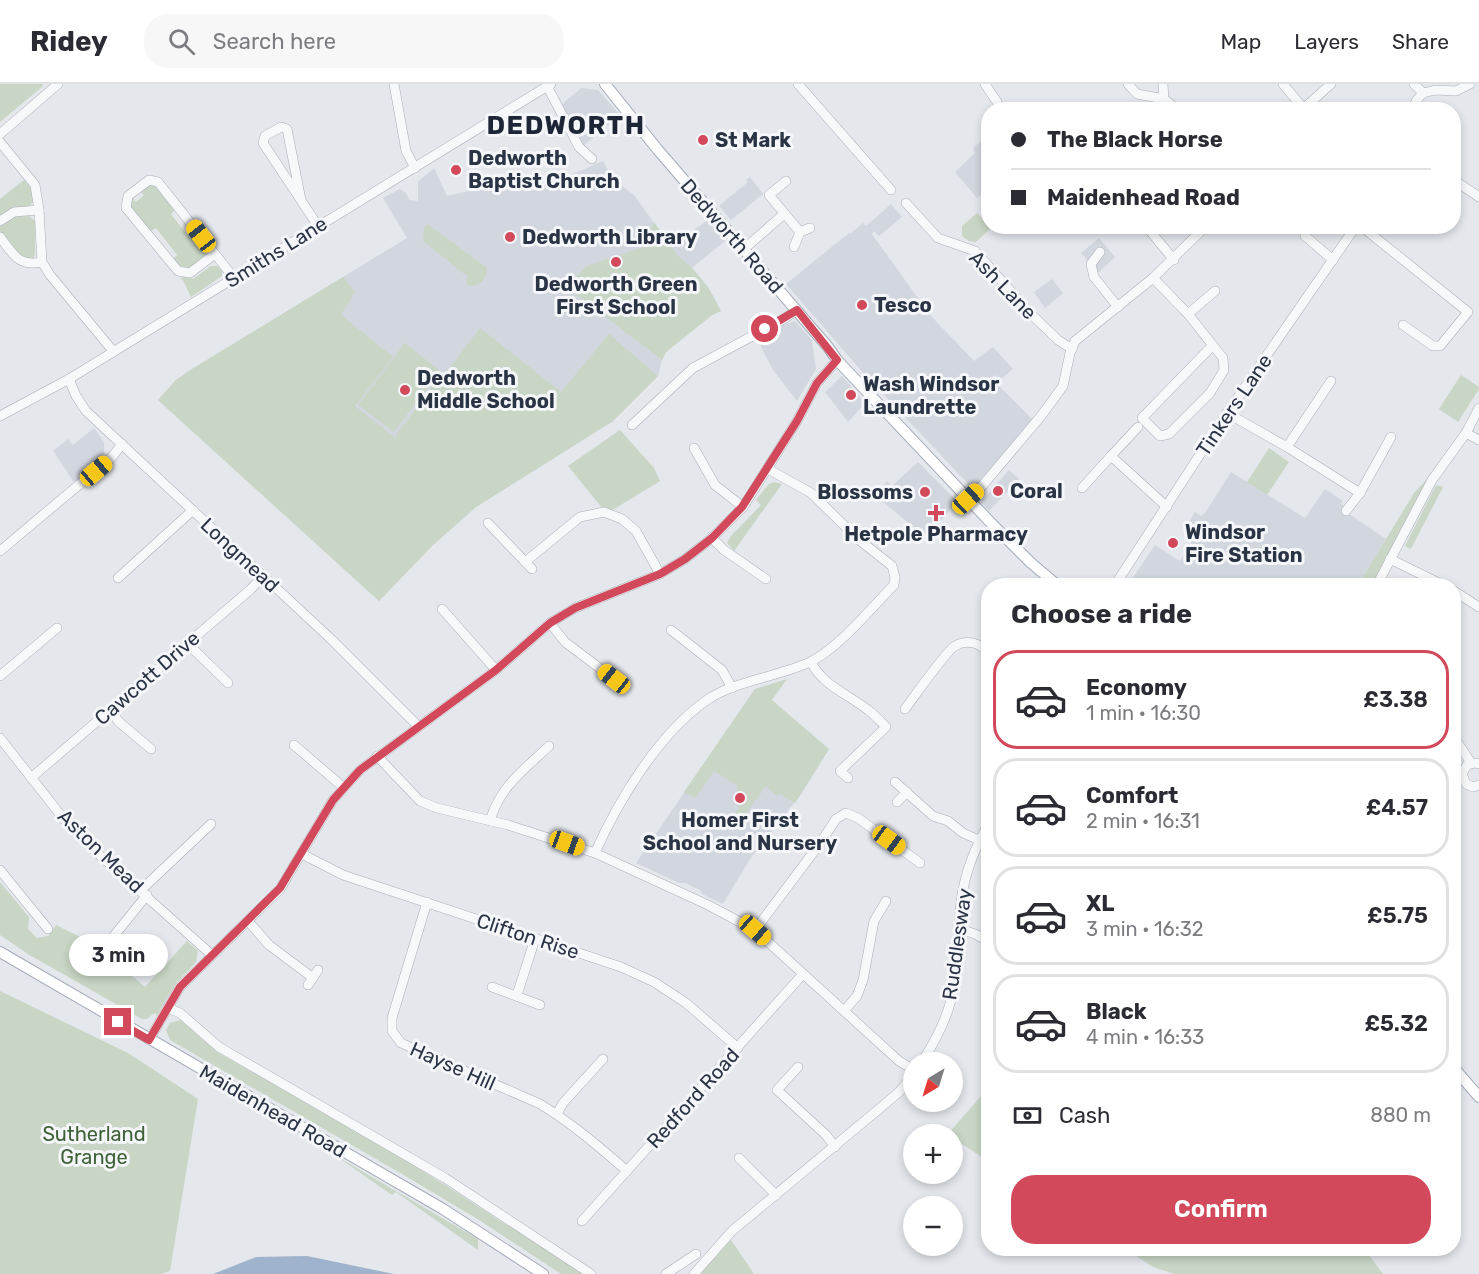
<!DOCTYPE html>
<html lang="en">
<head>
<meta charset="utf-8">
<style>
  :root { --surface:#fff; --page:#f7f7f7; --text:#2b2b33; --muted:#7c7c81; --line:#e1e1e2; --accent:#d1495b }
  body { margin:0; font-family:Rubik,sans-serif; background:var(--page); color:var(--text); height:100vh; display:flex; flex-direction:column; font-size:22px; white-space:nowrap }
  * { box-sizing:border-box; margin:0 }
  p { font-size:20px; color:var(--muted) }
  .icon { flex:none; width:33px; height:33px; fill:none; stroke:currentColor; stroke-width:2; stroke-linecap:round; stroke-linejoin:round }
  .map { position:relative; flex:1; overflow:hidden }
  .drawer { position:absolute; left:981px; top:494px; width:480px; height:678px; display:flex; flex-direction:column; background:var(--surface); border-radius:24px; box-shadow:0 3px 9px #0003 }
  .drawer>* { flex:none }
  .hud { position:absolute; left:981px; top:18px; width:480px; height:132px; border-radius:24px; box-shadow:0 3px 9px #0003; display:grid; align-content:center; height:132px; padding:0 30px; background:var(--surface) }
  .needle { width:39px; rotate:218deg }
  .controls { position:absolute; left:903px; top:968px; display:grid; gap:12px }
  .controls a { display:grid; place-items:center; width:60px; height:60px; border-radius:50%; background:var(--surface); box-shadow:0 3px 9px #0003; font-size:30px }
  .end { position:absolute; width:27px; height:27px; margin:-14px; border:8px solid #d1495b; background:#fff; box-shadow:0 0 0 3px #fff }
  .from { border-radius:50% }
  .bubble { position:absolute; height:42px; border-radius:21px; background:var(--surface); box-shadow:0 3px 9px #0003; font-size:20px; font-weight:600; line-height:42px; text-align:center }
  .car { position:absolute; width:18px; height:36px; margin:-18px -9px; border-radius:8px; box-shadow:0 0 4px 2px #0007; background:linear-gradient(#f5c518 24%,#345 0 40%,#f5c518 0 76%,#345 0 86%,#f5c518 0) }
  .hud b { display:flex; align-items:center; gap:21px; height:57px; font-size:22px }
  .hud b+b { border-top:2px solid var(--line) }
  .hud i { width:15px; height:15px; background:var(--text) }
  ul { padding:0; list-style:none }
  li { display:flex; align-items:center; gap:18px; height:99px; margin:0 12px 9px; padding:0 18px; border:3px solid var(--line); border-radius:24px }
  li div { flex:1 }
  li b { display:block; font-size:22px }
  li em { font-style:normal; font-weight:600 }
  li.selected { border-color:var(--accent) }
  li>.icon { width:54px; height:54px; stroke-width:1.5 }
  h2 { padding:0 30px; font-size:27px; line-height:72px }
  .pay { display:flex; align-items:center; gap:15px; height:66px; padding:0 30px; font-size:22px }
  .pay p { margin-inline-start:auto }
  .primary-button { display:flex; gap:12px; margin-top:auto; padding:12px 30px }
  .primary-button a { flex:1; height:69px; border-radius:24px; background:var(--accent); color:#fff; font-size:24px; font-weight:600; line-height:69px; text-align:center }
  header { display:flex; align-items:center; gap:36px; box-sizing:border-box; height:84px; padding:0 30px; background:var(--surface); border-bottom:2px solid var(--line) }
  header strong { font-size:28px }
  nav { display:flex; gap:33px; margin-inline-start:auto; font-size:21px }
  .search { width:420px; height:54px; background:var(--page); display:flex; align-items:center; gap:15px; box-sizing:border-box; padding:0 21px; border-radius:24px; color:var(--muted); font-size:22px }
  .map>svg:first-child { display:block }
  .built { fill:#d2d6de }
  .green { fill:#c9d6c5 }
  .water { fill:#9fb4cc }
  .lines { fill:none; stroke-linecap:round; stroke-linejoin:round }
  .minor-casing { stroke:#a9aeb7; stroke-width:10 }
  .major-casing { stroke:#a3abb8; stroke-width:12 }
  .minor { stroke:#f7f8fa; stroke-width:9 }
  .major { stroke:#fff; stroke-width:10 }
  .route { stroke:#d1495b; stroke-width:8 }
  .poi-dot { fill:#d1495b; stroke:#f4f6f9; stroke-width:2 }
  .labels { text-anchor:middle; stroke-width:6; stroke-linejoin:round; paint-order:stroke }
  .poi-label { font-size:20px; font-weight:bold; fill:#2b3445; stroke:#f4f6f9; text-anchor:start }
  .street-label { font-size:20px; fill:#2b3445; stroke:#f4f6f9 }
  .park-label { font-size:20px; fill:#3f6138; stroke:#f4f6f9 }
  .district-label { font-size:26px; font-weight:bold; letter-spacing:1.5px; fill:#1d2536; stroke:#f4f6f9 }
</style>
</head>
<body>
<header>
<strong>Ridey</strong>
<div class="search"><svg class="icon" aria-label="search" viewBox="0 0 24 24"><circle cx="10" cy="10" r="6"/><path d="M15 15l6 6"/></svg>Search here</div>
<nav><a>Map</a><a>Layers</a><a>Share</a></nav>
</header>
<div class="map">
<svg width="1479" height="1190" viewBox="0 0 1479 1190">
  <rect width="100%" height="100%" fill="#e4e7ec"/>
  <g class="built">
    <polygon points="581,4 598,6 620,31 584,61 574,56 560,22"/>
    <polygon points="988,51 988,104 977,114 955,88 975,69 973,64"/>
    <polygon points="603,77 614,96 634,111 672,164 675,159 708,136 725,157 692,184 708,203 721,227 712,231 666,268 662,276 658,292 613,337 476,423 433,461 379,517 158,316 176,296 192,285 407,154 383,114 400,105 406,109 409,116 418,117 418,98 434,84 447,112 525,94 533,107"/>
    <polygon points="750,93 763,110 731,136 719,122 748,98 746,96"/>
    <polygon points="891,120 902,133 879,152 874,147 872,150 930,231 974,277 993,263 1013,285 1000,296 995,291 991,294 1033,336 973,405 865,291 786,200 849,149 850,150 863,139 866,142"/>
    <polygon points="1099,154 1115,173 1098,189 1081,169"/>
    <polygon points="1052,195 1063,209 1045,224 1034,208"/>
    <polygon points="795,237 812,256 816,285 797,317 773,286 756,253 768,246"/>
    <polygon points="842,292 865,319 848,338 825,308"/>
    <polygon points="94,344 104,358 104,373 74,398 53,367 68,355 73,361"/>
    <polygon points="918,378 958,418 927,451 917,446 875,411 887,397 892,402"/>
    <polygon points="1009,386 1019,395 989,427 981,418"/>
    <polygon points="1231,388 1305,434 1325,405 1343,417 1341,420 1351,427 1349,430 1386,455 1358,501 1128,501 1155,461 1180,477 1191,459 1189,450 1184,446 1195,428 1201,432 1205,429"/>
    <polygon points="755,605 829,665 802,709 750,775 723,820 702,810 700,806 685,799 679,799 636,779"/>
  </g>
  <g class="green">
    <polygon points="0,0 42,0 43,2 0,38"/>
    <polygon points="24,96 32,106 33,118 28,123 0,132 0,115"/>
    <polygon points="149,101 155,101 175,126 171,130 188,152 193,148 207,166 205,172 189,184 180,182 173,175 177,171 156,144 151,147 130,123 132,113 136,118 144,111 140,107"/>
    <polygon points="977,129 991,144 976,158 969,157 962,152 962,142"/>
    <polygon points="29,132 35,137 35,170 33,175 27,177 22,175 0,147 0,142 9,133"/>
    <polygon points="654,138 678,172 692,184 708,203 721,227 712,231 666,268 662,276 565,202 589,181 644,163"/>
    <path d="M 429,141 L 487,184 C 487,196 479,204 467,201 L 467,190 L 463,189 L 423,157 L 424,143 Z"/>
    <polygon points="211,182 217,182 222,187 222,192 191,213 183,196 180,195 185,192 193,195"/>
    <polygon points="343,193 355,208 341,231 393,273 355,322 395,354 397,352 396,351 443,288 445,290 480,244 561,308 609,250 658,292 613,337 476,423 433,461 379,517 158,316 176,296 192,285"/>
    <polygon points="405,259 440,287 394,348 358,321"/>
    <polygon points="1461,291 1479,303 1479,305 1458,338 1439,325"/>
    <polygon points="620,346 654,384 660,397 611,427 603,425 568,382"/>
    <polygon points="1269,364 1289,378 1267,411 1247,398"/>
    <polygon points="1428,394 1374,501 1358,501 1414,409"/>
    <polygon points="774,398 782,400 734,467 727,459 730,453 761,421 756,416 769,400"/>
    <polygon points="1436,401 1443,403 1411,465 1405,462"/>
    <polygon points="787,595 772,616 829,665 795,719 780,710 777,712 766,702 740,737 734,732 745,712 737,707 738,702 714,687 695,714 684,708 755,605"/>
    <polygon points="0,798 29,833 28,845 37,854 48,852 56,841 96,861 145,903 187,857 198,867 196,878 176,899 157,931 154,929 147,935 142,935 28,870 0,851"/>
    <polygon points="0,907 128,969 198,1015 170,1187 161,1190 0,1190"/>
    <polygon points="181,936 217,968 403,1074 583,1190 561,1190 479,1136 402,1090 170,956 166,946 170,939"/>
    <polygon points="988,1004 988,1077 953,1054 952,1050 948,1050"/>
    <polygon points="336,1072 478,1155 478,1166 396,1108 392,1111"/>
    <polygon points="731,1156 754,1190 701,1190 711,1173"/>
    <polygon points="1124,1164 1364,1164 1383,1190 1174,1190 1153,1183"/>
  </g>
  <polygon class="water" points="307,1172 394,1190 213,1190 256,1173"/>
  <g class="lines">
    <defs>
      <g id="minor">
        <polyline points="394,0 406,67 415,84"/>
        <polyline points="798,0 891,106"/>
        <polyline points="985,0 997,18"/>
        <polyline points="1128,0 1137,10 1164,15"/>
        <polyline points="1163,0 1164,15 1178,26"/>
        <polyline points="1283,0 1303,24"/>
        <polyline points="1414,0 1423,9"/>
        <polyline points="547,2 579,63 592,75"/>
        <polyline points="1423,9 1435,6 1456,7 1470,0"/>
        <polyline points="1302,26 1331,0"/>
        <polyline points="1414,26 1416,17 1423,9"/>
        <polyline points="0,50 58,0"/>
        <polyline points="0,58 35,101 39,126 42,178 50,191 113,267"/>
        <polyline points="1454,96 1479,113"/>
        <polyline points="786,97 769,111 800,148"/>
        <polyline points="301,116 287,45 281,43 265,52 263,59 318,142"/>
        <polyline points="906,119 938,154 975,167 1032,231 1058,256 1072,265"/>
        <polyline points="0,137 14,128 39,126"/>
        <polyline points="1146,142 1174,176"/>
        <polyline points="1361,142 1468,228 1440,262 1433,262 1403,241"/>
        <polyline points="1305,152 1333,176"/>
        <path d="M 0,153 C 13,170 18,183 42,178"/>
        <polyline points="794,163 800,148 810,144"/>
        <polyline points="744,165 784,130"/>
        <polyline points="1100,168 1091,180 1094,193 1118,223"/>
        <polyline points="215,170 190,189 178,187 126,124 128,112 149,96 158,98 234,194"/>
        <polyline points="1153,194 1188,230 1223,274 1224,286 1210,309 1169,350 1160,352 1142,334 1212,262"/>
        <polyline points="1188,230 1215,207"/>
        <polyline points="69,295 76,312 86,327 332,556 418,642"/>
        <polyline points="1227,329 1287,363 1360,409"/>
        <polyline points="0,332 69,295 551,0"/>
        <polyline points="632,341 693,284 782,236 797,226"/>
        <polyline points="1138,343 1111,372 1167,423"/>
        <polyline points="1466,349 1479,356"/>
        <polyline points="1287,363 1331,297"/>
        <polyline points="694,364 715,401 743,423"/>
        <polyline points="1082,404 1111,372"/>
        <polyline points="968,415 983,401 1041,332 1063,302 1070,269 1075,257 1153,194 1206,142"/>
        <polyline points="1346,427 1360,409 1391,353"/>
        <polyline points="488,439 532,485"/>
        <polyline points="712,454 724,466 766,495"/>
        <polyline points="0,467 112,373 122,360"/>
        <polyline points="1390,475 1443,501"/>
        <polyline points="525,478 580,433 604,428 622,435 636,447 660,490"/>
        <polyline points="118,494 193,426"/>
        <polyline points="1115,501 1227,329 1356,142"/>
        <polyline points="1377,501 1432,396 1466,349 1479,324"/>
        <polyline points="1454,507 1479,523"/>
        <polyline points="442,525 496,586"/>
        <polyline points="550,539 565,558 614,595"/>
        <polyline points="671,546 722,586 732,604"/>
        <polyline points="187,559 228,599"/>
        <path d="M 811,578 C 823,602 848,610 868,626 C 875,631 880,637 886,643 L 840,687 L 848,694"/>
        <polyline points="0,592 57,544"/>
        <path d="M 905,625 C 914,613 946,567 955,562 C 967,555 979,559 988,568"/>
        <polyline points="111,627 119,638 151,665"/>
        <polyline points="1454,653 1471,679"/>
        <polyline points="0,654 63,734 96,768 212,871"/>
        <polyline points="294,661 343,703"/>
        <polyline points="377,672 420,717 437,724 508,741 595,769 708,821 755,846 899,977 914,986"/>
        <polyline points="1479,680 1475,679 1467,681 1462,690 1466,700 1473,703 1479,701"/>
        <polyline points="31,694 251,505 262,493"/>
        <polyline points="895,698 933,732 948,737 963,749 979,756"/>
        <polyline points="897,718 907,708"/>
        <path d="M 490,737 C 500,702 524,686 549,662"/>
        <path d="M 595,769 C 618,717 659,649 707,616 C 732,598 780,592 810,578 C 839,564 870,525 894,501 L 895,493 L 892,482 L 858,455 L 811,409 L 768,385"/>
        <polyline points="302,770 343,791 621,883 654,898 686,919 738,964"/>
        <polyline points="0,786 48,845"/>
        <polyline points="141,806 211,740"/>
        <path d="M 427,818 L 392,934 L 392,947 L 401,959 L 540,1020 C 573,1040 598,1062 627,1087"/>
        <polyline points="248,837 269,861 313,894"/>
        <polyline points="960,845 975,850 988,857"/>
        <polyline points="755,846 821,758 836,735 846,729 858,734 920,779"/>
        <polyline points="108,859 147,811"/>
        <polyline points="308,901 318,886"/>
        <polyline points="492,903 540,921"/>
        <polyline points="517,911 535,855"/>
        <polyline points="168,924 180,929 219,963 445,1094 591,1190"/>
        <polyline points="844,927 857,912 863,896 874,837 886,817"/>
        <polyline points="149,956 180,903 280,805 333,716 360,686 496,586 550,539 575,524 660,490 685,475 712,454 743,423 797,337 817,299 837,276"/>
        <path d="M 922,978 C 936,956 949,932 953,906 C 958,880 958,854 960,828 C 962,797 973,767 988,741"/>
        <polyline points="798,983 777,1006 826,1051 835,1063"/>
        <polyline points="557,1030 563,1019 603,975"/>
        <polyline points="739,1074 776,1111"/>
        <polyline points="582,1137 803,890"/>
        <polyline points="666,1190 696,1170"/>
        <polyline points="694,1190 732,1147 879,1025 899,1008 914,991"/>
      </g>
      <g id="major">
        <polyline points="605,0 658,66 828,263 837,276 991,439 1030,478 1057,501"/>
        <polyline points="0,868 443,1125 543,1190"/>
        <polyline points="1454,984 1479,1013"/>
      </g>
    </defs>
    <use href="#minor" class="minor-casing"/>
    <use href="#major" class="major-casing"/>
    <use href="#minor" class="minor"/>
    <use href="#major" class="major"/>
  </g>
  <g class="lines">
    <polyline class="route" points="118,938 149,956 180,903 280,804 333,716 360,686 496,586 550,539 575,524 660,490 685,475 712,454 742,423 797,337 817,299 837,276 797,226 765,245"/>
  </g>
  <g class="poi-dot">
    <circle cx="703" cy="56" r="6"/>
    <circle cx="456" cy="86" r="6"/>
    <circle cx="510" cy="153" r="6"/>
    <circle cx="616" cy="178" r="6"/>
    <circle cx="862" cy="221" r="6"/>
    <circle cx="405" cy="306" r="6"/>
    <circle cx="851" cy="311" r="6"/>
    <circle cx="998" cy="407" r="6"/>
    <circle cx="925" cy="408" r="6"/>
    <path d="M933 420h6v6h6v6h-6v6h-6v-6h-6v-6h6z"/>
    <circle cx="1173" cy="459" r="6"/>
    <circle cx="740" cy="714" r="6"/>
  </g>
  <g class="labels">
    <g class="poi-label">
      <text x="715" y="63">St Mark</text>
      <text x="468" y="81">Dedworth<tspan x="468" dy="23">Baptist Church</tspan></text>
      <text x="522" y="160">Dedworth Library</text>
      <text x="616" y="207" text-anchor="middle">Dedworth Green<tspan x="616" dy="23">First School</tspan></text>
      <text x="874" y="228">Tesco</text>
      <text x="417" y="301">Dedworth<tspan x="417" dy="23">Middle School</tspan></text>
      <text x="863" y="307">Wash Windsor<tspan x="863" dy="23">Laundrette</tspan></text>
      <text x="1010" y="414">Coral</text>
      <text x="913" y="415" text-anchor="end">Blossoms</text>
      <text x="1185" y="455">Windsor<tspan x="1185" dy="23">Fire Station</tspan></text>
      <text x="936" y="457" text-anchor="middle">Hetpole Pharmacy</text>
      <text x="740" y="743" text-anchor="middle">Homer First<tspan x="740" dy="23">School and Nursery</tspan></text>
    </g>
    <g class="street-label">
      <text transform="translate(732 152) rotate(49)" y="7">Dedworth Road</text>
      <text transform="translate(276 168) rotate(-32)" y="7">Smiths Lane</text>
      <text transform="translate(1003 201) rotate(46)" y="7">Ash Lane</text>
      <text transform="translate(1234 321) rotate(-56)" y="7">Tinkers Lane</text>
      <text transform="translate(240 471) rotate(43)" y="7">Longmead</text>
      <text transform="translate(147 594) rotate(-41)" y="7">Cawcott Drive</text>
      <text transform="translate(101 767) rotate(44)" y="7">Aston Mead</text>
      <text transform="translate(528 852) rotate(18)" y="7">Clifton Rise</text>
      <text transform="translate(957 860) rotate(-82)" y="7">Ruddlesway</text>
      <text transform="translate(453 982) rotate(24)" y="7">Hayse Hill</text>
      <text transform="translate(693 1014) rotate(-48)" y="7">Redford Road</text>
      <text transform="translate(273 1027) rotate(30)" y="7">Maidenhead Road</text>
    </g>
    <g class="park-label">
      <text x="94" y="1057">Sutherland<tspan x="94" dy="23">Grange</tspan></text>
    </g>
    <g class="district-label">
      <text x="566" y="50">DEDWORTH</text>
    </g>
  </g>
</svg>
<div class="controls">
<a><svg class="needle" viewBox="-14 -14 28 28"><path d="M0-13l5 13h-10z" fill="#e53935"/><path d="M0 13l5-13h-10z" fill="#7c7c81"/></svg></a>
<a>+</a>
<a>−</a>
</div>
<i class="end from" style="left:765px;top:245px"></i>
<i class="end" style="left:118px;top:938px"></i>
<div class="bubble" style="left:69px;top:850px;width:99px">3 min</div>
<i class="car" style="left:201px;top:152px;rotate:322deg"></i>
<i class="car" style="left:96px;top:387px;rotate:50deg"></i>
<i class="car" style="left:968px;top:415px;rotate:47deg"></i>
<i class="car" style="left:614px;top:595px;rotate:308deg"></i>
<i class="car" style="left:889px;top:756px;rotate:126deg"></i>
<i class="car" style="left:567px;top:759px;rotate:110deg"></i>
<i class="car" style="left:755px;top:846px;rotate:131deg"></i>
<div class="hud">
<b><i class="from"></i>The Black Horse</b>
<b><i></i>Maidenhead Road</b>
</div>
<section class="drawer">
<h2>Choose a ride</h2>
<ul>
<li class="selected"><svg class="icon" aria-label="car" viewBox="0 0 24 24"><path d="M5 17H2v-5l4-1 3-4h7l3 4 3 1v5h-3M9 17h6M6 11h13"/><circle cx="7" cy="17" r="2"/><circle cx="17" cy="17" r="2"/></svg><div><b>Economy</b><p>1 min · 16:30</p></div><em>£3.38</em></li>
<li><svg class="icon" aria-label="car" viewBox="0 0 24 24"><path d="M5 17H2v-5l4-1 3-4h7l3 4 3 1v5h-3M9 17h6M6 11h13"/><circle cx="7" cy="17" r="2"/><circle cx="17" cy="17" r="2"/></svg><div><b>Comfort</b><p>2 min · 16:31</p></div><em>£4.57</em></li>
<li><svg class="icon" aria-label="car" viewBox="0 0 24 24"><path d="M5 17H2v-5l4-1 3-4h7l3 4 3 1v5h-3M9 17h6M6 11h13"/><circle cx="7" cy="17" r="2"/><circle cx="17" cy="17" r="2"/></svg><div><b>XL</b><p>3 min · 16:32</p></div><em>£5.75</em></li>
<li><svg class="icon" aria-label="car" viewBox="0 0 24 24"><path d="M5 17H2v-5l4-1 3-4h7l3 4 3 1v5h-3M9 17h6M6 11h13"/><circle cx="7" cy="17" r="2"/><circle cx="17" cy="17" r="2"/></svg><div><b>Black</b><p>4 min · 16:33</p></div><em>£5.32</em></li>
</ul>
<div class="pay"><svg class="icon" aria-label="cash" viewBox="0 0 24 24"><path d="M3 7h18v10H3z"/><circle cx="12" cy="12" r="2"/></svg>Cash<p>880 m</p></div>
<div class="primary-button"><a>Confirm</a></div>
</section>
</div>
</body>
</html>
